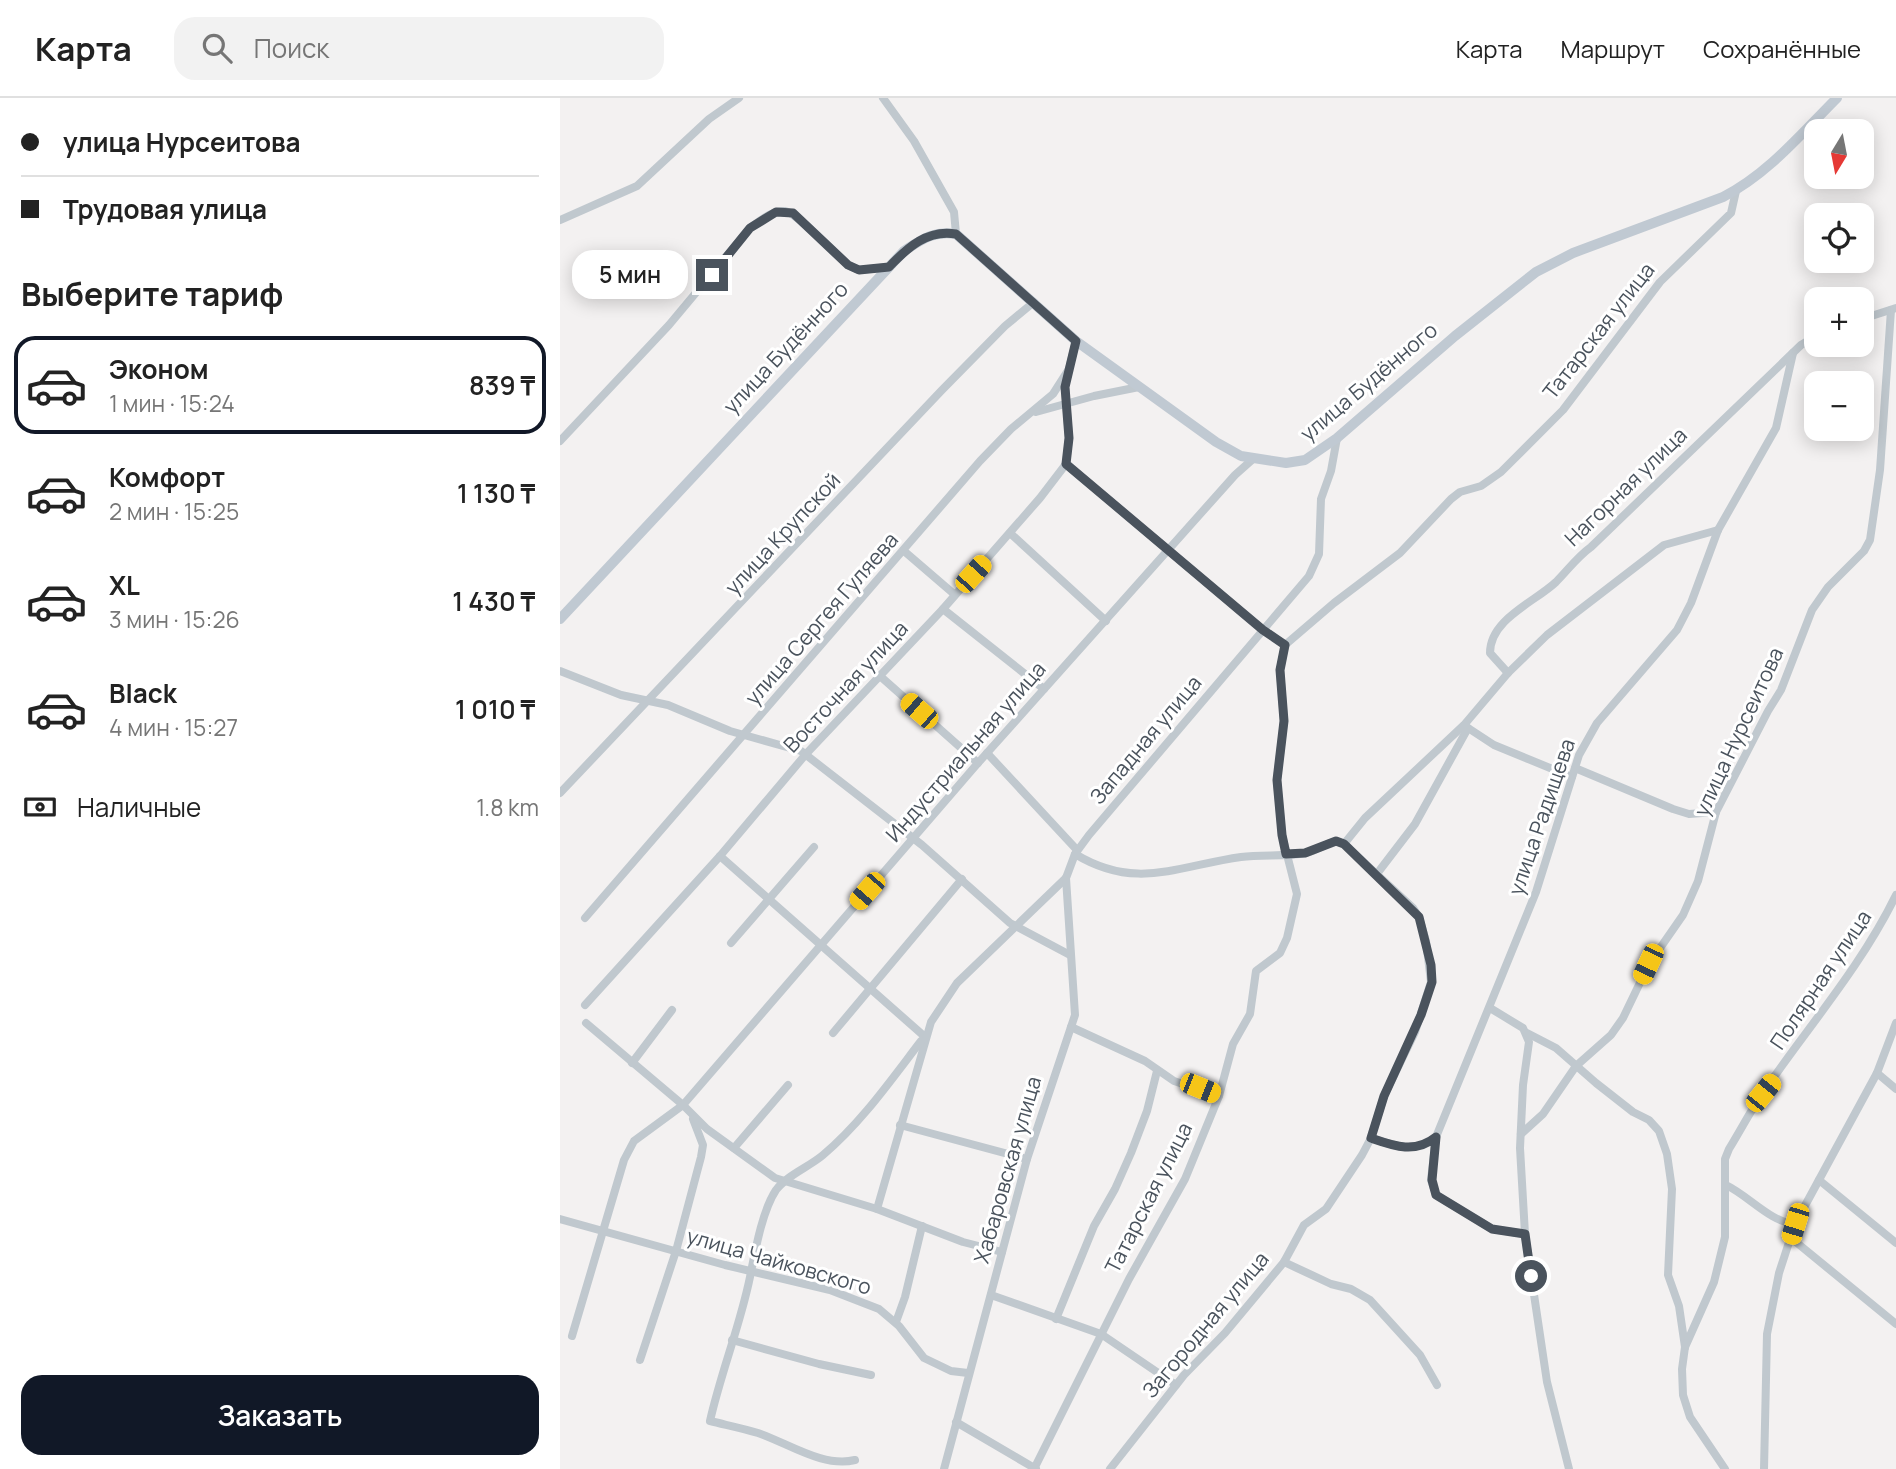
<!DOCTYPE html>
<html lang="ru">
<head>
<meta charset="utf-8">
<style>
  :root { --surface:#fff; --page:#f2f2f2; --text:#222; --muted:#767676; --line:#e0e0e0; --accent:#111827 }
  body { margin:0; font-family:Manrope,sans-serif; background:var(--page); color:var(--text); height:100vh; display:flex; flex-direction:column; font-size:26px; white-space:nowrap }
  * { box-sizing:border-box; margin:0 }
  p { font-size:23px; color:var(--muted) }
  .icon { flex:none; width:38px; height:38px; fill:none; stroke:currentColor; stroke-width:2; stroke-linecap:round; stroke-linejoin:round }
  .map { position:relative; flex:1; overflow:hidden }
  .side { display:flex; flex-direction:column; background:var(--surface); width:560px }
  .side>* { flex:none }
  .guide { display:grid; align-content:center; height:154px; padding:0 21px; background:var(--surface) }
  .needle { width:46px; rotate:190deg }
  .controls { position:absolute; left:1244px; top:21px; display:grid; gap:14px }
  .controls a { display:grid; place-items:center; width:70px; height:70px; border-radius:14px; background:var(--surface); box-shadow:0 4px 18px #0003; font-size:35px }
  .end { position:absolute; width:32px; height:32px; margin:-16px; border:9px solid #4a535d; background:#fff; box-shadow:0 0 0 4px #fff }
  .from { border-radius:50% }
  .bubble { position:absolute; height:49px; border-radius:21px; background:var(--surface); box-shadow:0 4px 18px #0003; font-size:23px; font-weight:600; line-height:49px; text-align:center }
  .car { position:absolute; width:21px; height:42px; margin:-21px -10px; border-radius:9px; box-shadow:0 0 5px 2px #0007; background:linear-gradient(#f5c518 24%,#345 0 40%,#f5c518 0 76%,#345 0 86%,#f5c518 0) }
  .guide b { display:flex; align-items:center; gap:24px; height:66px; font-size:26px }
  .guide b+b { border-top:2px solid var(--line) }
  .guide i { width:18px; height:18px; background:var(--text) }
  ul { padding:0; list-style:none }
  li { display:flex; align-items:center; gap:21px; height:98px; margin:0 14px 10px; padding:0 7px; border:4px solid transparent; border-radius:21px }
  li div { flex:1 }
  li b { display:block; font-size:26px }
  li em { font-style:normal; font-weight:600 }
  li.active { border-color:var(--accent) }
  li>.icon { width:63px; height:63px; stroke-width:1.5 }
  h2 { padding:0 21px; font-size:32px; line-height:84px }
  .pay { display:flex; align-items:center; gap:18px; height:77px; padding:0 21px; font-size:26px }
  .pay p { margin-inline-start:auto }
  .action { display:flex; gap:14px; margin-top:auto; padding:14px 21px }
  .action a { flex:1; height:80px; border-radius:21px; background:var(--accent); color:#fff; font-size:28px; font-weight:600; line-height:80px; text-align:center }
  header { display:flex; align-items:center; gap:42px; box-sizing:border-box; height:98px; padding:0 35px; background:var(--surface); border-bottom:2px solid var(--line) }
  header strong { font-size:33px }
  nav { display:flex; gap:38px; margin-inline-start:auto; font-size:24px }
  .search { width:490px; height:63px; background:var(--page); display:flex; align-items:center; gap:18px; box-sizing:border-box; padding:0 24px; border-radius:21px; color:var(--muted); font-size:26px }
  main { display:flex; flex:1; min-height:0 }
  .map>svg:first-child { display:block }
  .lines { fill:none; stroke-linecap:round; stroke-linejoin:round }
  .street { stroke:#c0c8ce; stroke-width:8 }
  .secondary { stroke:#c0c9d2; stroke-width:10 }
  .route { stroke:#4a535d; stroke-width:9 }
  .labels { text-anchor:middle; stroke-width:6; stroke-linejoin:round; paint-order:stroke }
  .street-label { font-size:21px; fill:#4a535d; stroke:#fff }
</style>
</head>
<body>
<header>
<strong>Карта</strong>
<div class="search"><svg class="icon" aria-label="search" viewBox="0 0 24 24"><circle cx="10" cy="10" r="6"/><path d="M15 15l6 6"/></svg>Поиск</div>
<nav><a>Карта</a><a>Маршрут</a><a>Сохранённые</a></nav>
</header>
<main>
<section class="side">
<div class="guide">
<b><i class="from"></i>улица Нурсеитова</b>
<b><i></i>Трудовая улица</b>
</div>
<h2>Выберите тариф</h2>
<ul>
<li class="active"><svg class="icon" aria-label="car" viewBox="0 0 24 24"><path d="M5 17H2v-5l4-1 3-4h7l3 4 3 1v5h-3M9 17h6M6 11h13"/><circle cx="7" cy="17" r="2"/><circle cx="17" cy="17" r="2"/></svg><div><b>Эконом</b><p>1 мин · 15:24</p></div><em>839 ₸</em></li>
<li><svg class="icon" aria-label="car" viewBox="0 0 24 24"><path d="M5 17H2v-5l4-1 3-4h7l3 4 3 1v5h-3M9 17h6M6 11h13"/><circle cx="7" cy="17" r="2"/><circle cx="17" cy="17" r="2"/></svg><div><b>Комфорт</b><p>2 мин · 15:25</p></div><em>1 130 ₸</em></li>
<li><svg class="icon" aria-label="car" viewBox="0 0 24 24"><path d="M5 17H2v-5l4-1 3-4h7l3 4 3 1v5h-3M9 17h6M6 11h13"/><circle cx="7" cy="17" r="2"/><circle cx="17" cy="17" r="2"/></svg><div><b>XL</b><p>3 мин · 15:26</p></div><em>1 430 ₸</em></li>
<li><svg class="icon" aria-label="car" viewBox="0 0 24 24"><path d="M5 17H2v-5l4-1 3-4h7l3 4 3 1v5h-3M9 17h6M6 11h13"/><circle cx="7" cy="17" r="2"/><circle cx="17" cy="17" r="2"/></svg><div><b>Black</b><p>4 мин · 15:27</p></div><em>1 010 ₸</em></li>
</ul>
<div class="pay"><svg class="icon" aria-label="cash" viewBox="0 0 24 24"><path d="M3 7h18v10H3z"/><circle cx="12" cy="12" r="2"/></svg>Наличные<p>1.8 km</p></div>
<div class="action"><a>Заказать</a></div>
</section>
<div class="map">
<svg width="1336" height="1371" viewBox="0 0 1336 1371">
  <rect width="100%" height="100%" fill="#f3f1f1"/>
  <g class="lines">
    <g class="street">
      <polyline points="323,0 354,43 394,114 396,136"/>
      <polyline points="0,122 77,88 149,21 179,0"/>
      <polyline points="1302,221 1336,210"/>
      <polyline points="476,314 534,298 579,289"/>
      <path d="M 0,343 L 109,227 L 190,130 C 200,123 212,112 225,113 C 235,114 277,157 288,167 L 299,172 L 329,169"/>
      <polyline points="506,366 703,532 725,547"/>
      <polyline points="450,435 546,523"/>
      <polyline points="344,453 394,496"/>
      <polyline points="383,511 484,591"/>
      <polyline points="0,573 61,597 108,607 170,633 241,653 362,747 450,825 510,857"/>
      <path d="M 948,575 L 930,555 C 930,521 975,504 996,484 C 1008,472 1017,459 1031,449 L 1241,247 L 1256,238"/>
      <polyline points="320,578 418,665"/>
      <polyline points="905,628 934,647 1012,679"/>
      <polyline points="427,655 517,752"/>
      <polyline points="1015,670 1113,711 1129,716 1156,714"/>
      <polyline points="0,695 382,292 445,228 474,204"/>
      <polyline points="784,746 805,720 904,627 948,575 987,537 1104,447 1158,432"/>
      <path d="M 515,756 C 576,793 617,768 681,759 C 702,756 725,759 746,755 C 756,753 765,746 776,743 L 784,746 L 853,810 L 859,819 L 866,843 L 871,884 L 855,934 L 824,998 L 811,1040 L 802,1057 L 766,1111 L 744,1127 L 724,1164 L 665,1235 L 624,1277 L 550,1371"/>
      <polyline points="160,758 364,938"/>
      <polyline points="816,777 855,726 908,630"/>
      <polyline points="25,820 420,363 451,331 493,296 509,271 516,243"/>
      <polyline points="171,845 254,749"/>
      <polyline points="25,907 160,758 246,656 383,511 480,400 506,366 509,340 505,289 509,271"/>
      <polyline points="930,910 963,930 969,944 963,987 960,1050 965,1136 987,1284 1009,1371"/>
      <polyline points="26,925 123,1007 147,1031 215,1080 317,1111 403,1144 442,1154"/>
      <polyline points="511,929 585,963 614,983 659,998"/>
      <polyline points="273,935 402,781"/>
      <polyline points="967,935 996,950 1036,985 1073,1014 1089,1022 1099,1033 1107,1056 1112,1091 1108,1177 1119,1208 1125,1249"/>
      <polyline points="72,965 112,912"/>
      <polyline points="1317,975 1336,991"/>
      <polyline points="340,1027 467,1061"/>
      <polyline points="961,1036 983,1016 1016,968 1051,937 1063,920 1089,866 1123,817 1138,783 1156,714 1208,613 1221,592 1252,512 1268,489 1304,453 1310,442 1320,372 1331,212"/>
      <polyline points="876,1039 871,1082 876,1097 932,1131 965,1136"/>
      <path d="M 811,1040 C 834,1048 855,1056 876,1039 L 976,794 L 1019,657 L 1037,625 L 1117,532 L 1131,505 L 1158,432 L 1216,330 L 1233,255"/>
      <polyline points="174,1050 228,987"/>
      <polyline points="1259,1082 1336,1145"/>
      <path d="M 1166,1087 C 1189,1098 1210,1124 1235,1126"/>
      <polyline points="317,1111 371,924 397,885 506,780 515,756 529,737 749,478 759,456 761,401 771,373 777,340"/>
      <polyline points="0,1121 165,1167 270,1192 319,1211 339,1228 364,1260 391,1273 408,1275"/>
      <polyline points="1231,1140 1336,1226"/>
      <polyline points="724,1164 771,1186 791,1191 810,1202 860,1257 877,1287"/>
      <polyline points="431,1197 541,1236 616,1287"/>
      <polyline points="496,1221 534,1128 555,1091 571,1055 587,1013 597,973"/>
      <polyline points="336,1224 345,1199 362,1128"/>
      <polyline points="12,1238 64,1062 74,1043 123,1007 418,665 675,377 693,361"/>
      <polyline points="172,1242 259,1266 311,1277"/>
      <polyline points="80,1262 116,1153 141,1059 143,1047 133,1021"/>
      <polyline points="396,1324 476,1371"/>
      <path d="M 295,1362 C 263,1370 228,1345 198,1335 C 182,1330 166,1327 150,1323 C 161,1274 180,1228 190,1179 C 195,1154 202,1113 216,1092 C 227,1077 249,1069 263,1057 C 301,1025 331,982 361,943"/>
      <polyline points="384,1371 467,1061 515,917 506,780"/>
      <polyline points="474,1371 569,1181 625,1081 659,998 673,946 690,916 696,873 720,855 727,840 737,796 722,737 717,682 724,623 720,572 725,547 774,505 840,455 891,401 900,394 921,388 941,374 1003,312 1100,184 1171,115 1176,93"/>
      <path d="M 1165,1371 L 1130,1319 L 1123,1297 L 1122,1271 L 1125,1249 L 1154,1184 L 1165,1139 L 1165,1061 L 1169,1051 C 1180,1033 1190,1014 1202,996 C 1247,930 1301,869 1336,797"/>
      <polyline points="1204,1371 1207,1236 1219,1175 1235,1126 1317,975 1336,925"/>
    </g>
    <path class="secondary" d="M 0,521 L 344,153 C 361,142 374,132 396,136 L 516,243 L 656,344 L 681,358 L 726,365 L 745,362 L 777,340 L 895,238 L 976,174 L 1013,155 L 1163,99 C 1208,76 1241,36 1277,0"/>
  </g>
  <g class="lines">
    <path class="route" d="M 152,177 L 190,130 L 216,114 L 233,115 L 288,167 L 299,172 L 329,169 C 348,149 368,131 396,136 L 516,243 L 505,289 L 509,340 L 506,366 L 703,532 L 725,547 L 720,572 L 724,623 L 717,682 L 722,737 L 726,756 L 745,755 L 776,743 L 784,746 L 859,819 L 871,867 L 872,884 L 861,917 L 824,998 L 811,1040 C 834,1048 855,1056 876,1039 L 872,1082 L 876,1097 L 932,1131 L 965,1136 L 971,1178"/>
  </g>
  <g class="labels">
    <g class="street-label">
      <text transform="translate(1039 233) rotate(-52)" y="7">Татарская улица</text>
      <text transform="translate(226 250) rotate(-47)" y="7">улица Будённого</text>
      <text transform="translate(809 284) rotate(-40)" y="7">улица Будённого</text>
      <text transform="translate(1066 389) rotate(-44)" y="7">Нагорная улица</text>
      <text transform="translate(223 436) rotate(-47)" y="7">улица Крупской</text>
      <text transform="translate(262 521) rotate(-49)" y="7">улица Сергея Гуляева</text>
      <text transform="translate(286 589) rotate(-47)" y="7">Восточная улица</text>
      <text transform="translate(1179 634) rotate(-65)" y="7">улица Нурсеитова</text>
      <text transform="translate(586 642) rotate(-50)" y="7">Западная улица</text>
      <text transform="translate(406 654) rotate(-49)" y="7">Индустриальная улица</text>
      <text transform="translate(982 719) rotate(-71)" y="7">улица Радищева</text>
      <text transform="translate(1261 882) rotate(-56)" y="7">Полярная улица</text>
      <text transform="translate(448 1072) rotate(-74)" y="7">Хабаровская улица</text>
      <text transform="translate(589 1100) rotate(-63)" y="7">Татарская улица</text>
      <text transform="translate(219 1164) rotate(16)" y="7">улица Чайковского</text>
      <text transform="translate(646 1227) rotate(-50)" y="7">Загородная улица</text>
    </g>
  </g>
</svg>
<div class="controls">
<a><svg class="needle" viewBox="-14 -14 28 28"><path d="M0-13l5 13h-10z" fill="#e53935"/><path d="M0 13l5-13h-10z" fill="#767676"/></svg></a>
<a><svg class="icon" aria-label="locate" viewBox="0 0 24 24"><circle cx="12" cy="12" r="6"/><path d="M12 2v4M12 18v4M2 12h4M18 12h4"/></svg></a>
<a>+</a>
<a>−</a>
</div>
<i class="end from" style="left:971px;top:1178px"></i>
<i class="end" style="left:152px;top:177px"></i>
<div class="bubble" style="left:12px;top:152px;width:116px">5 мин</div>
<i class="car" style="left:413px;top:476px;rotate:42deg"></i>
<i class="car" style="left:359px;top:613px;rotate:311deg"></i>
<i class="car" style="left:307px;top:793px;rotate:221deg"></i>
<i class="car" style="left:1088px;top:866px;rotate:205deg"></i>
<i class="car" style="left:640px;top:990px;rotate:112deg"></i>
<i class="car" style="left:1203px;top:995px;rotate:39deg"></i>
<i class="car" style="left:1235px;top:1126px;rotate:197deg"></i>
</div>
</main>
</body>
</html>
